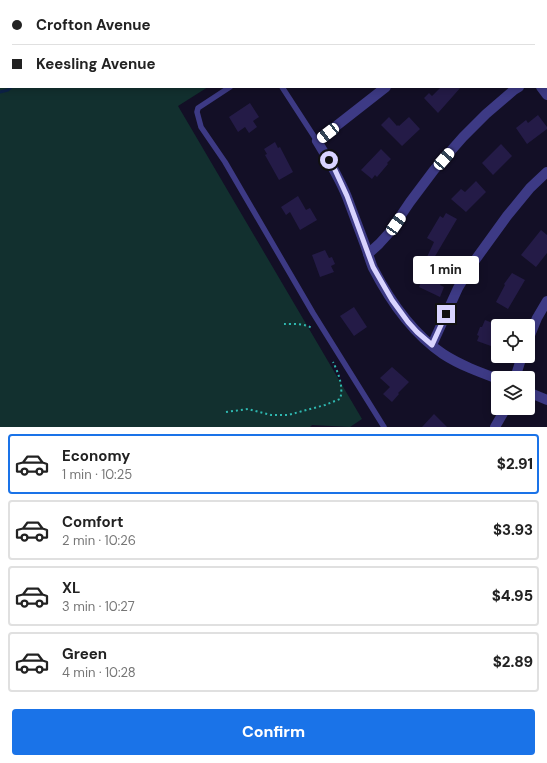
<!DOCTYPE html>
<html lang="en">
<head>
<meta charset="utf-8">
<style>
  :root { --surface:#fff; --page:#f6f6f6; --text:#222; --muted:#767676; --line:#e0e0e0; --accent:#1a73e8 }
  body { margin:0; font-family:"DM Sans",sans-serif; background:var(--page); color:var(--text); height:100vh; display:flex; flex-direction:column; font-size:15px; white-space:nowrap }
  * { box-sizing:border-box; margin:0 }
  p { font-size:13px; color:var(--muted) }
  .icon { flex:none; width:22px; height:22px; fill:none; stroke:currentColor; stroke-width:2; stroke-linecap:round; stroke-linejoin:round }
  .map { position:relative; height:427px; overflow:hidden }
  .drawer { display:flex; flex-direction:column; background:var(--surface); flex:1 }
  .drawer>* { flex:none }
  .banner { position:absolute; left:0px; top:0px; width:547px; height:88px; box-shadow:0 2px 10px #0003; display:grid; align-content:center; height:88px; padding:0 12px; background:var(--surface) }
  .buttons { position:absolute; left:491px; top:319px; display:grid; gap:8px }
  .buttons a { display:grid; place-items:center; width:44px; height:44px; border-radius:4px; background:var(--surface); box-shadow:0 2px 10px #0003; font-size:20px }
  .end { position:absolute; width:18px; height:18px; margin:-9px; border:5px solid #d9d4ff; background:#111; box-shadow:0 0 0 2px #111 }
  .from { border-radius:50% }
  .bubble { position:absolute; height:28px; border-radius:4px; background:var(--surface); box-shadow:0 2px 10px #0003; font-size:13px; font-weight:800; line-height:28px; text-align:center }
  .car { position:absolute; width:12px; height:24px; margin:-12px -6px; border-radius:5px; box-shadow:0 0 3px 1px #0007; background:linear-gradient(#fff 24%,#345 0 40%,#fff 0 76%,#345 0 86%,#fff 0) }
  .banner b { display:flex; align-items:center; gap:14px; height:38px; font-size:15px }
  .banner b+b { border-top:1px solid var(--line) }
  .banner i { width:10px; height:10px; background:var(--text) }
  ul { padding:7px 0 0; list-style:none }
  li { display:flex; align-items:center; gap:12px; height:60px; margin:0 8px 6px; padding:0 4px; border:2px solid var(--line); border-radius:4px }
  li div { flex:1 }
  li b { display:block; font-size:15px }
  li em { font-style:normal; font-weight:800 }
  li.active { border-color:var(--accent) }
  li>.icon { width:36px; height:36px; stroke-width:1.5 }
  .action { display:flex; gap:8px; margin-top:auto; padding:8px 12px }
  .action a { flex:1; height:46px; border-radius:4px; background:var(--accent); color:#fff; font-size:16px; font-weight:800; line-height:46px; text-align:center }
  .map>svg:first-child { display:block }
  .green { fill:#12302f }
  .lines { fill:none; stroke-linecap:round; stroke-linejoin:round }
  .stream { stroke:#0c2248; stroke-width:3 }
  .building { fill:#241b47 }
  .path { stroke:#2fb8b0; stroke-width:2; stroke-dasharray:2 3; stroke-linecap:butt }
  .lane { stroke:#3d3a85; stroke-width:5.5 }
  .street { stroke:#3d3a85; stroke-width:10 }
  .route { stroke:#d9d4ff; stroke-width:5 }
</style>
</head>
<body>
<div class="map">
<svg width="547" height="427" viewBox="0 0 547 427">
  <rect width="100%" height="100%" fill="#130f26"/>
  <g class="green">
    <polygon points="0,0 346,0 344,1 1,1 1,87 208,87 178,106 362,419 350,427 312,425 310,427 0,427"/>
    <polygon points="497,0 547,0 547,65 546,63 546,1 497,1"/>
  </g>
  <g class="lines">
    <g class="stream">
      <polyline points="142,1 142,0"/>
      <polyline points="0,92 8,90 11,87"/>
    </g>
  </g>
  <g class="building">
    <polygon points="441,87 461,87 438,113 424,98 429,93 432,96"/>
    <polygon points="250,103 259,117 253,121 257,127 249,133 245,127 238,132 229,117"/>
    <polygon points="538,115 547,127 547,129 527,144 516,128 526,120 528,123"/>
    <polygon points="389,117 397,126 398,125 399,126 409,117 420,129 402,146 381,125"/>
    <polygon points="275,142 278,148 280,147 293,172 279,180 265,155 267,154 264,149"/>
    <polygon points="501,144 512,156 493,175 482,163"/>
    <polygon points="381,149 391,159 387,163 388,164 377,177 375,175 372,179 361,170"/>
    <polygon points="476,181 486,192 466,212 451,199 461,189 465,192"/>
    <polygon points="298,196 306,210 310,208 317,220 300,230 290,212 286,215 281,207"/>
    <polygon points="446,213 457,219 434,258 447,264 443,271 446,272 440,285 444,287 440,297 419,287 425,273 423,272 426,263 423,257 427,257 434,242 427,238 440,216 443,218"/>
    <polygon points="541,230 547,235 547,253 536,267 521,255"/>
    <polygon points="325,250 329,258 332,257 335,264 331,266 334,272 320,277 312,255"/>
    <polygon points="512,273 525,280 508,309 496,302 505,285 504,284"/>
    <polygon points="354,307 367,327 354,336 340,316"/>
    <polygon points="485,320 500,326 498,326 498,331 495,338 494,338 491,346 477,341 479,336 477,335 480,327 482,327"/>
    <polygon points="392,367 409,382 398,393 399,394 392,402 383,394 390,387 380,378"/>
    <polygon points="434,414 447,427 422,427"/>
  </g>
  <g class="lines">
    <g class="path">
      <path d="M 284,324 C 293,324 306,323 313,329"/>
      <path d="M 226,412 L 248,409 L 271,415 L 288,415 L 325,405 L 340,399 C 344,387 338,372 333,362"/>
    </g>
    <g class="lane">
      <polyline points="482,0 483,1"/>
      <polyline points="357,1 359,0"/>
      <polyline points="230,87 198,108 197,112 201,127 225,162 313,313 384,427"/>
      <polyline points="282,87 317,141"/>
    </g>
    <g class="street">
      <path d="M 386,87 L 317,141 C 328,159 339,177 347,197 C 353,213 359,229 365,245 C 368,253 370,261 373,268 C 390,301 412,333 443,354 C 460,365 479,372 498,379"/>
      <polyline points="541,87 547,95"/>
      <polyline points="368,254 379,244 389,233 410,202 434,170 463,137 486,114 514,90 519,87"/>
      <polyline points="528,340 537,318 547,301"/>
      <polyline points="432,345 458,288 473,263 507,216 530,188 547,172"/>
      <polyline points="515,378 522,356"/>
      <polyline points="528,392 547,400"/>
      <polyline points="495,427 506,408"/>
    </g>
  </g>
  <g class="lines">
    <polyline class="route" points="329,160 335,170 347,196 373,267 392,300 408,322 417,332 432,345 446,314"/>
  </g>
</svg>
<div class="buttons">
<a><svg class="icon" aria-label="locate" viewBox="0 0 24 24"><circle cx="12" cy="12" r="6"/><path d="M12 2v4M12 18v4M2 12h4M18 12h4"/></svg></a>
<a><svg class="icon" aria-label="layers" viewBox="0 0 24 24"><path d="M12 4l9 5-9 5-9-5zM3 14l9 5 9-5"/></svg></a>
</div>
<i class="end from" style="left:329px;top:160px"></i>
<i class="end" style="left:446px;top:314px"></i>
<div class="bubble" style="left:413px;top:256px;width:66px">1 min</div>
<i class="car" style="left:328px;top:133px;rotate:232deg"></i>
<i class="car" style="left:444px;top:159px;rotate:41deg"></i>
<i class="car" style="left:396px;top:224px;rotate:35deg"></i>
<div class="banner">
<b><i class="from"></i>Crofton Avenue</b>
<b><i></i>Keesling Avenue</b>
</div>
</div>
<section class="drawer">
<ul>
<li class="active"><svg class="icon" aria-label="car" viewBox="0 0 24 24"><path d="M5 17H2v-5l4-1 3-4h7l3 4 3 1v5h-3M9 17h6M6 11h13"/><circle cx="7" cy="17" r="2"/><circle cx="17" cy="17" r="2"/></svg><div><b>Economy</b><p>1 min · 10:25</p></div><em>$2.91</em></li>
<li><svg class="icon" aria-label="car" viewBox="0 0 24 24"><path d="M5 17H2v-5l4-1 3-4h7l3 4 3 1v5h-3M9 17h6M6 11h13"/><circle cx="7" cy="17" r="2"/><circle cx="17" cy="17" r="2"/></svg><div><b>Comfort</b><p>2 min · 10:26</p></div><em>$3.93</em></li>
<li><svg class="icon" aria-label="car" viewBox="0 0 24 24"><path d="M5 17H2v-5l4-1 3-4h7l3 4 3 1v5h-3M9 17h6M6 11h13"/><circle cx="7" cy="17" r="2"/><circle cx="17" cy="17" r="2"/></svg><div><b>XL</b><p>3 min · 10:27</p></div><em>$4.95</em></li>
<li><svg class="icon" aria-label="car" viewBox="0 0 24 24"><path d="M5 17H2v-5l4-1 3-4h7l3 4 3 1v5h-3M9 17h6M6 11h13"/><circle cx="7" cy="17" r="2"/><circle cx="17" cy="17" r="2"/></svg><div><b>Green</b><p>4 min · 10:28</p></div><em>$2.89</em></li>
</ul>
<div class="action"><a>Confirm</a></div>
</section>
</body>
</html>
